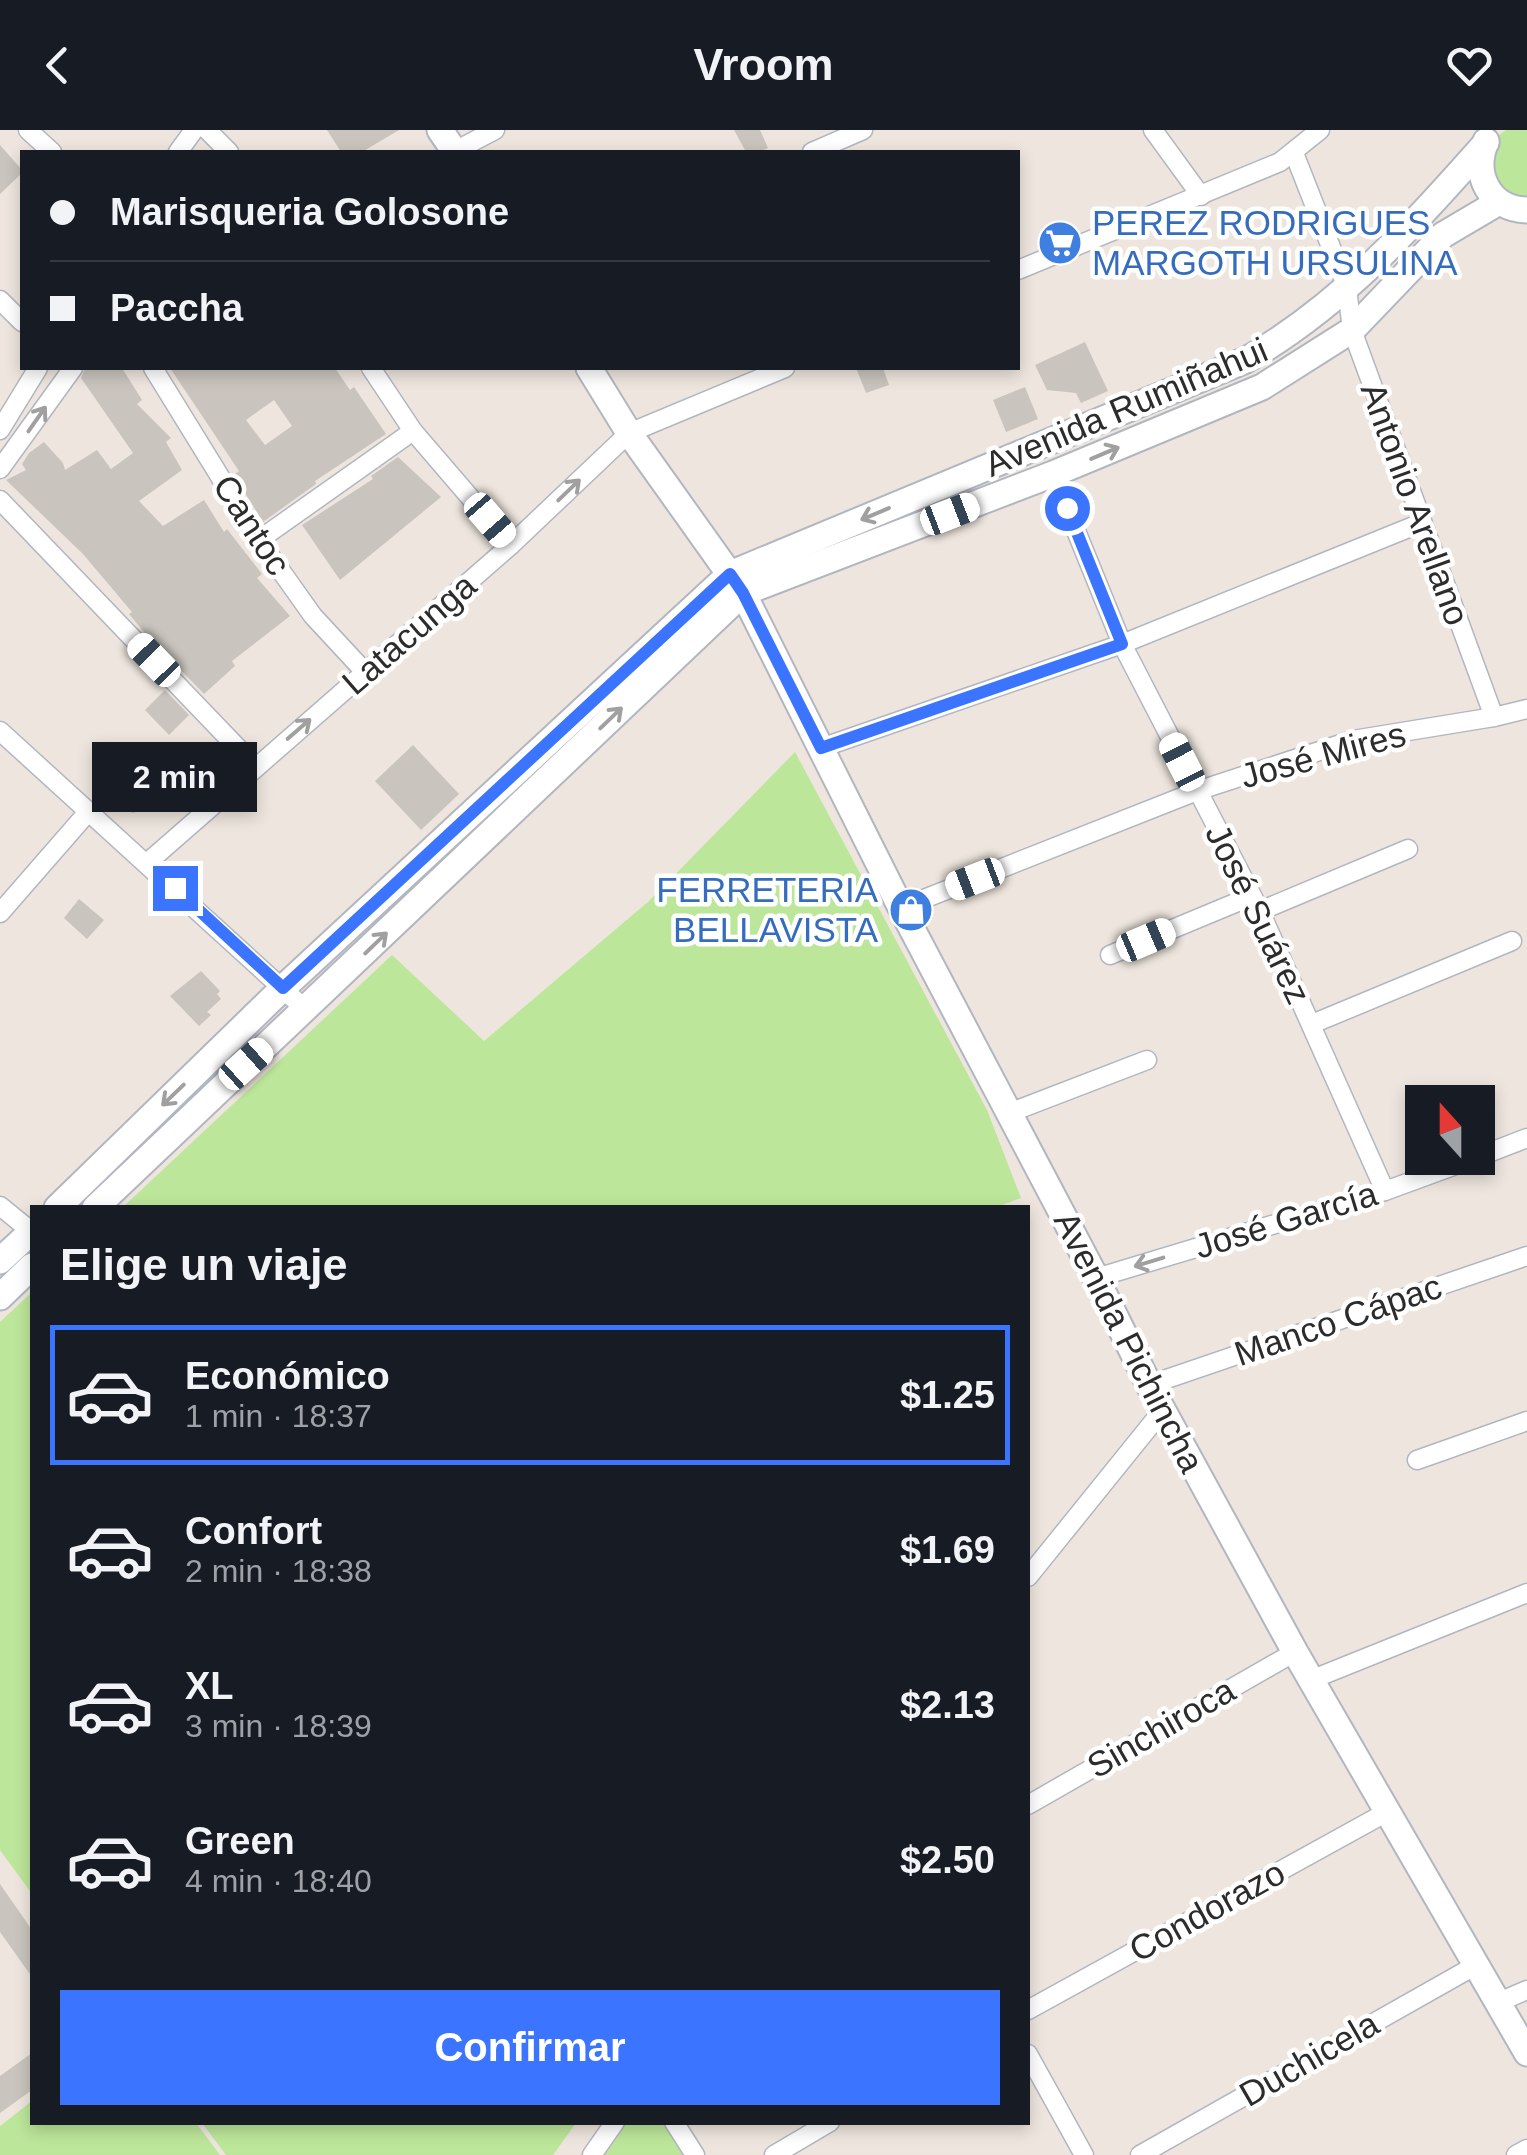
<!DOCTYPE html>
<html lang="es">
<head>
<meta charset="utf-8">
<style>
  :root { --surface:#171b24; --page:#20242c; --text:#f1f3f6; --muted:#9ea1a6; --line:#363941; --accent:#3b75ff }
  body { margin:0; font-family:Helvetica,sans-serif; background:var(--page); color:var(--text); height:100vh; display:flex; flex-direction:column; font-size:38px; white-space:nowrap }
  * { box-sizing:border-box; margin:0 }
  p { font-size:32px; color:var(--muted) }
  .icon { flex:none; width:55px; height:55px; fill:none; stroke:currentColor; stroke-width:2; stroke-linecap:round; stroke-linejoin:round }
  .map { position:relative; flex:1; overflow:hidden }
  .details { position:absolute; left:30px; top:1075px; width:1000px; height:920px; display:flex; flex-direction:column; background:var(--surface); border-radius:0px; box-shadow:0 5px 15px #0003 }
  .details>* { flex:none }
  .top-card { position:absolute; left:20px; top:20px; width:1000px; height:220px; border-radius:0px; box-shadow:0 5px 15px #0003; display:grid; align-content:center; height:220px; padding:0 30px; background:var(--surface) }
  .needle { width:65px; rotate:339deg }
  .controls { position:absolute; left:1405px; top:955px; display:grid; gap:20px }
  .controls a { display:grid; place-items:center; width:90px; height:90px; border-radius:0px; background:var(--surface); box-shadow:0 5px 15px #0003; font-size:50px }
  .end { position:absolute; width:45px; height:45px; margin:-22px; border:12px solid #3b75ff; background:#fff; box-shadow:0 0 0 5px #fff }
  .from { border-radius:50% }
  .bubble { position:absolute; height:70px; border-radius:0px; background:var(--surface); box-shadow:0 5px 15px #0003; font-size:32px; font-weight:700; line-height:70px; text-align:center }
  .car { position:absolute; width:30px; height:60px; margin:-30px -15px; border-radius:12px; box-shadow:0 0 8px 2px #0007; background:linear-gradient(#fff 24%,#345 0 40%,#fff 0 76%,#345 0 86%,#fff 0) }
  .top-card b { display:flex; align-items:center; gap:35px; height:95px; font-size:38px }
  .top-card b+b { border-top:2px solid var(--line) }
  .top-card i { width:25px; height:25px; background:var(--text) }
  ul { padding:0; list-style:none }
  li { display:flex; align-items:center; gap:30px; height:140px; margin:0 20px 15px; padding:0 10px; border:5px solid transparent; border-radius:0px }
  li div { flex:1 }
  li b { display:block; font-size:38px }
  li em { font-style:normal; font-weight:700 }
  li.selected { border-color:var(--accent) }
  li>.icon { width:90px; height:90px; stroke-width:1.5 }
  h2 { padding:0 30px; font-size:45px; line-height:120px }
  .button { display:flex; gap:20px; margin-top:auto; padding:20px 30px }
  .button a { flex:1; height:115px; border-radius:0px; background:var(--accent); color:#fff; font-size:40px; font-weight:700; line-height:115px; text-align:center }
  header { display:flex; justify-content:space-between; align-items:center; height:130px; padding:0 30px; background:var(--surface); font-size:45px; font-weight:700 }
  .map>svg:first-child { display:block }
  .green { fill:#bce69a }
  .building { fill:#c9c4bd; fill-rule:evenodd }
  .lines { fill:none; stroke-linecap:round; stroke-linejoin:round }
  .minor-casing { stroke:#b2b6c0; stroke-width:21 }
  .secondary-casing { stroke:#b2b6c0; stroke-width:29 }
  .minor { stroke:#fff; stroke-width:18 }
  .secondary { stroke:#fff; stroke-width:25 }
  .oneway { stroke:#a0a0a0 }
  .route { stroke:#3b75ff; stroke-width:12 }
  .labels { text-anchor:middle; stroke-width:9; stroke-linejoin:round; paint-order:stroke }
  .shop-label { font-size:35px; fill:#366cbe; stroke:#fff; text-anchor:start }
  .street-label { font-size:35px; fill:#2c2c2c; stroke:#fff }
</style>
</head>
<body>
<header><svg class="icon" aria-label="back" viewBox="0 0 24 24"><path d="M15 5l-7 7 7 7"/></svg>Vroom<svg class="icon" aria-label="heart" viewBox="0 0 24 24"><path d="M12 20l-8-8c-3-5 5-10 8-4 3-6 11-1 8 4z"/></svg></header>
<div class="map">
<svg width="1527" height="2025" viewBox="0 0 1527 2025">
  <rect width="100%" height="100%" fill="#eee6de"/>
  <g class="green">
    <polygon points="1506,0 1527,0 1527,73 1490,55 1495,8"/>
    <polygon points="795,622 987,980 1021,1068 994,1078 123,1077 392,825 484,911 649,771"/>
    <polygon points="32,1162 32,1764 0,1720 0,1192"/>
    <polygon points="32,1971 32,1992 196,1993 220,2025 0,2025 0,1996"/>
    <polygon points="621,1992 667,1993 688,2025 598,2025"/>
    <polygon points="202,1993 576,1993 553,2025 226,2025"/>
  </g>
  <g class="building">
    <polygon points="327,0 399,0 362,22 341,22"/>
    <polygon points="734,0 760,0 768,18 759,22 746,22"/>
    <polygon points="0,15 22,40 22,43 0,64"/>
    <polygon points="1085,212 1108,261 1081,273 1076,263 1047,260 1035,235"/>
    <polygon points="85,238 122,238 142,270 137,274 171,308 166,312 182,340 139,371 163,396 204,370 224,402 227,399 262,444 257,448 290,486 232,531 235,536 204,564 144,502 129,484 132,482 83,424 6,350 26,340 22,334 29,323 44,312 63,333 65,340 97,320 111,339 133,323 81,248"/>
    <path d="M 170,238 L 335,238 L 350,260 L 354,257 L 386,304 L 315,351 L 316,354 L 263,392 L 234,345 L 239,341 ZM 274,270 L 292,296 L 265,315 L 246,290 Z"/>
    <polygon points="856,238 883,238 889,255 866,263"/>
    <polygon points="1025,257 1038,289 1006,302 993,270"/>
    <polygon points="398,327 441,367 340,450 302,395 373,349 371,346"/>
    <polygon points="165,560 189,585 169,605 145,580"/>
    <polygon points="413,615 459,664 421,700 375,651"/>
    <polygon points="145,628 168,651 134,683 129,682 110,662"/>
    <polygon points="185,632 207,653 196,665 174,645"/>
    <polygon points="79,769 104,790 87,809 64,788"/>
    <polygon points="201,841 220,861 217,864 221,869 207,882 211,885 199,896 170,866"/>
    <polygon points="0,1754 32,1800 32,1847 0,1802"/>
    <polygon points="32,1923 32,1960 0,1983 0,1946"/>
  </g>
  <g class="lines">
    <defs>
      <g id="minor">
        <polyline points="28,0 52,22"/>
        <polyline points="207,0 229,22"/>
        <polyline points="1153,0 1201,66"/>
        <polyline points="455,21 495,0"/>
        <polyline points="178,22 194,0"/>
        <polyline points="812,22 863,0"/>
        <polyline points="1294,23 1347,158 1352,200 1494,587"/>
        <polyline points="1018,140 1280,32 1320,0"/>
        <polyline points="0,170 22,192"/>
        <polyline points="153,238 259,410 313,486 365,542"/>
        <polyline points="371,238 413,301 511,415"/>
        <polyline points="0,300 38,238"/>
        <polyline points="0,339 73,238"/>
        <polyline points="1053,344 1122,514 1260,781 1385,1061"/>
        <polyline points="0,370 256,637"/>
        <polyline points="259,410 413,301"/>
        <polyline points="0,601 306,880"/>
        <polyline points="821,618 1122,514 1421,393"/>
        <polyline points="147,733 511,415 629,303 785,238"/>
        <polyline points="901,778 1197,661 1353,610 1494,587 1527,579"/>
        <polyline points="1260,781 1408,719"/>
        <polyline points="0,783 88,682"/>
        <polyline points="1110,825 1252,766"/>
        <polyline points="1312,894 1512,811"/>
        <polyline points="1009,983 1147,930"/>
        <polyline points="1478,1027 1527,1008"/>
        <polyline points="0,1076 32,1102"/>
        <polyline points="1096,1148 1385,1061 1475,1028"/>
        <polyline points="1149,1255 1527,1126"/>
        <polyline points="1417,1330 1527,1291"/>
        <polyline points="1028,1447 1162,1281"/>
        <polyline points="1313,1549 1527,1463"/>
        <polyline points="1028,1675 1295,1522"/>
        <polyline points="1499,1872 1527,1860"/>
        <polyline points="1028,1880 1387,1682"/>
        <polyline points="1028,1924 1084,2025"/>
        <polyline points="674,1992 695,2025"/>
        <polyline points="592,2025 615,1992"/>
        <polyline points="774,2025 830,1992"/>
        <polyline points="1140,2025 1478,1834"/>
        <polyline points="1516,2025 1527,2019"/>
      </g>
      <g id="secondary">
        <polyline points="440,0 455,22"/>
        <path d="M 1486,11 C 1472,44 1489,79 1527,80"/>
        <polyline points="589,238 629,303 743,463 901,778 1096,1148 1149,1255 1295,1522 1527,1923"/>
        <path d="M 57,1078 L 283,858 L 730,444 L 1246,230 C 1342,175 1413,95 1486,13"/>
        <polyline points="95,1078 743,463 1053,344 1262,257 1352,200 1443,105 1499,72"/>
        <polyline points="0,1131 32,1101"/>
        <polyline points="0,1167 32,1136"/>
      </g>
    </defs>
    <use href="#minor" class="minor-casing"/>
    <use href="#secondary" class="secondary-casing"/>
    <use href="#minor" class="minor"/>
    <use href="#secondary" class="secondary"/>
  </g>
  <defs><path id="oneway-shaft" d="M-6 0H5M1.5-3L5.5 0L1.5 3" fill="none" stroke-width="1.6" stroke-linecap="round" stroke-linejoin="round" transform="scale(2.5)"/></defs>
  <g class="oneway">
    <use href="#oneway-shaft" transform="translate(37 289) rotate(-55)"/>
    <use href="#oneway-shaft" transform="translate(1105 323) rotate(-23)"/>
    <use href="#oneway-shaft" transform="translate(569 360) rotate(-44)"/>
    <use href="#oneway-shaft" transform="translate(875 384) rotate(157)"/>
    <use href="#oneway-shaft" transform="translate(611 588) rotate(-44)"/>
    <use href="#oneway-shaft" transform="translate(299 599) rotate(-41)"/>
    <use href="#oneway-shaft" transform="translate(376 813) rotate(-44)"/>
    <use href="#oneway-shaft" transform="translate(173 965) rotate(136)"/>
    <use href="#oneway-shaft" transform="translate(1149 1132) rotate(163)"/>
  </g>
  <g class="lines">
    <polyline class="route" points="175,758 283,858 730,444 743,463 821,618 1122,514 1067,378"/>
  </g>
  <defs>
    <symbol id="supermarket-disc" viewBox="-11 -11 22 22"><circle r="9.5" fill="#3f7fe0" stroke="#fff"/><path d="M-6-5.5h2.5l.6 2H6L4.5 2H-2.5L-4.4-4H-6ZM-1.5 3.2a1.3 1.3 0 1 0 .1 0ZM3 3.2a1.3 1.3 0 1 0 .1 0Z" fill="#fff"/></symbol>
    <symbol id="shop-disc" viewBox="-11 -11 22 22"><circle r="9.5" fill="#3f7fe0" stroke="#fff"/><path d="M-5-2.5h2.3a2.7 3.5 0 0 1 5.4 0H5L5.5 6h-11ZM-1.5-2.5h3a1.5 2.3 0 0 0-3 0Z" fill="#fff"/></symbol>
  </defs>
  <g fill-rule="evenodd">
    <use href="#supermarket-disc" x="1035" y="88" width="50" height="50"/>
    <use href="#shop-disc" x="886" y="755" width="50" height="50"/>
  </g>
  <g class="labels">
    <g class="shop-label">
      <text x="1092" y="105">PEREZ RODRIGUES<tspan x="1092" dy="40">MARGOTH URSULINA</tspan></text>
      <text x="878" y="772" text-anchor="end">FERRETERIA<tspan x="878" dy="40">BELLAVISTA</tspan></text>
    </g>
    <g class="street-label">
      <text transform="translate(1126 277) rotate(-23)" y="12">Avenida Rumiñahui</text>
      <text transform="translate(1415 374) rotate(70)" y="12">Antonio Arellano</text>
      <text transform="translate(252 395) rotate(57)" y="12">Cantoc</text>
      <text transform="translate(409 504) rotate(-41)" y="12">Latacunga</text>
      <text transform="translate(1323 625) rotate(-15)" y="12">José Mires</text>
      <text transform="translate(1258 784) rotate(64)" y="12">José Suárez</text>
      <text transform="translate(1286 1090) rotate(-17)" y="12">José García</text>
      <text transform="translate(1338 1190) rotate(-19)" y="12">Manco Cápac</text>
      <text transform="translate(1129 1212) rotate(63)" y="12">Avenida Pichincha</text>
      <text transform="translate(1161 1598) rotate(-30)" y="12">Sinchiroca</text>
      <text transform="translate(1207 1781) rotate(-29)" y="12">Condorazo</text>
      <text transform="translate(1309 1929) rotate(-30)" y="12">Duchicela</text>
    </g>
  </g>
</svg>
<div class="controls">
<a><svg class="needle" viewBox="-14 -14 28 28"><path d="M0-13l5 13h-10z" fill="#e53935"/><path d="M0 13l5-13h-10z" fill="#9ea1a6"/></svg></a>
</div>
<i class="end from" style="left:1067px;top:378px"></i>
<i class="end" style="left:175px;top:758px"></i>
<div class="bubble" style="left:92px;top:612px;width:165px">2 min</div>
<i class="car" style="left:950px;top:384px;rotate:69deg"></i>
<i class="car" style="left:490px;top:390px;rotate:139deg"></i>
<i class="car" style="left:154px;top:530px;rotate:316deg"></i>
<i class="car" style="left:1182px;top:632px;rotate:333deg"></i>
<i class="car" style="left:975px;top:749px;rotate:249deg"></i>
<i class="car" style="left:1146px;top:810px;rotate:67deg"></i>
<i class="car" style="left:246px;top:934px;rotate:48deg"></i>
<div class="top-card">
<b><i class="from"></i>Marisqueria Golosone</b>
<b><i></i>Paccha</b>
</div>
<section class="details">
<h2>Elige un viaje</h2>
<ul>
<li class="selected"><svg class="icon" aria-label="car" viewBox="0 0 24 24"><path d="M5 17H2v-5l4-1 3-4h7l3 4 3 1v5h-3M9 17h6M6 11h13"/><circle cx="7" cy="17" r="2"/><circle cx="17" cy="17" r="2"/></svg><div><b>Económico</b><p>1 min · 18:37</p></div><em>$1.25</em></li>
<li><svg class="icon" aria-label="car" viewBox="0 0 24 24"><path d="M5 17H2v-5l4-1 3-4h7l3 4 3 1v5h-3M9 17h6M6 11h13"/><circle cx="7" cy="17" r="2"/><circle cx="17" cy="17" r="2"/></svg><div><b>Confort</b><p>2 min · 18:38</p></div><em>$1.69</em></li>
<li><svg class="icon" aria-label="car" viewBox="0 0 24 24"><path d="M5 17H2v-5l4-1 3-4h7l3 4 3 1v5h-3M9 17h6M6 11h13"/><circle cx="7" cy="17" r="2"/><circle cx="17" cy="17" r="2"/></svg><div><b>XL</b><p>3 min · 18:39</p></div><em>$2.13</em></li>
<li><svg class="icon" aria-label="car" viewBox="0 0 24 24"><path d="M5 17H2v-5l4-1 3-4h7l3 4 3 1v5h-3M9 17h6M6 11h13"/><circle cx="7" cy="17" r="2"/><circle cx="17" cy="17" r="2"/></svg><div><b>Green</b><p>4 min · 18:40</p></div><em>$2.50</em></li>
</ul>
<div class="button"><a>Confirmar</a></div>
</section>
</div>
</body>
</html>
